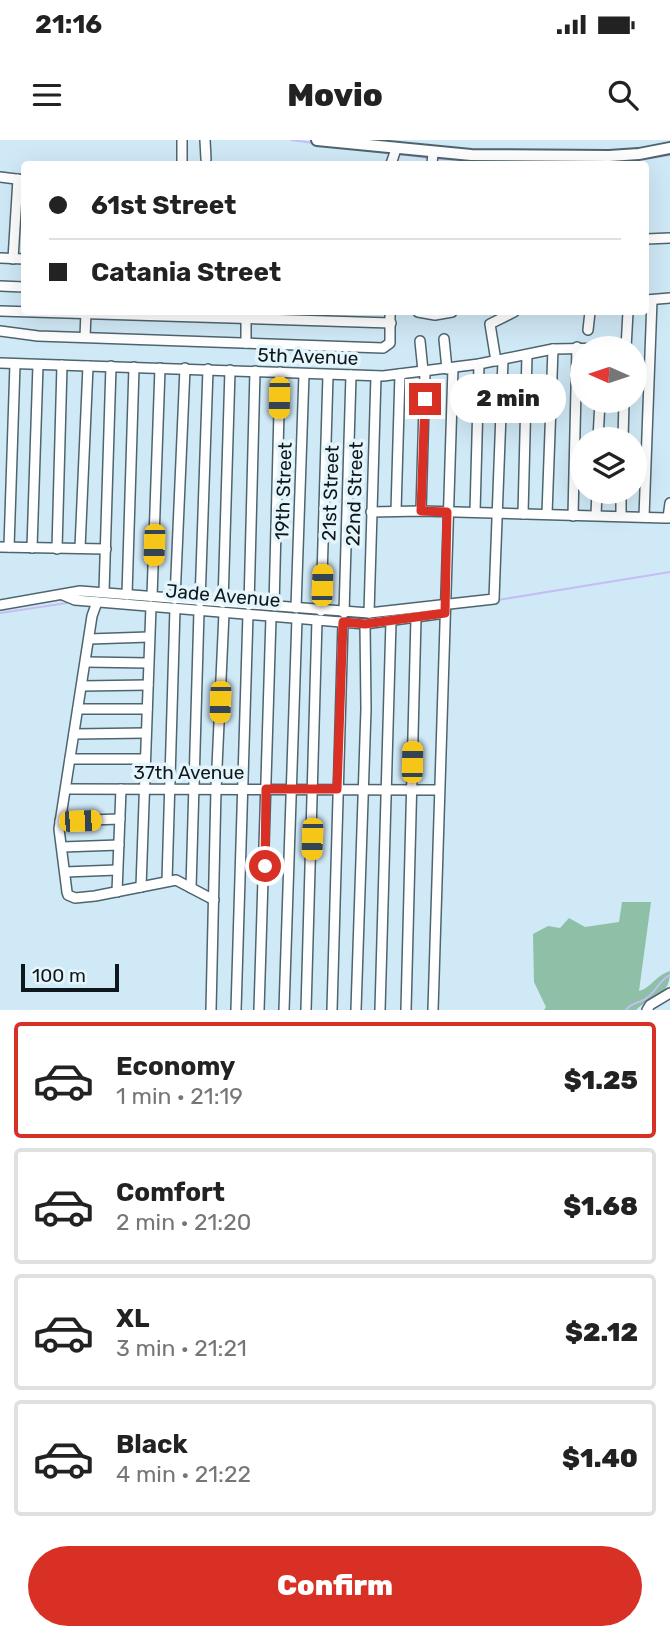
<!DOCTYPE html>
<html lang="en">
<head>
<meta charset="utf-8">
<style>
  :root { --surface:#fff; --page:#f6f6f6; --text:#222; --muted:#767676; --line:#e0e0e0; --accent:#d93025 }
  body { margin:0; font-family:Rubik,sans-serif; background:var(--page); color:var(--text); height:100vh; display:flex; flex-direction:column; font-size:26px; white-space:nowrap }
  * { box-sizing:border-box; margin:0 }
  p { font-size:23px; color:var(--muted) }
  .icon { flex:none; width:38px; height:38px; fill:none; stroke:currentColor; stroke-width:2; stroke-linecap:round; stroke-linejoin:round }
  .map { position:relative; height:870px; overflow:hidden }
  .drawer { display:flex; flex-direction:column; background:var(--surface); flex:1 }
  .drawer>* { flex:none }
  .guide { position:absolute; left:21px; top:21px; width:628px; height:154px; border-radius:7px; box-shadow:0 7px 28px #0002; display:grid; align-content:center; height:154px; padding:0 28px; background:var(--surface) }
  .needle { width:46px; rotate:273deg }
  .tools { position:absolute; left:570px; top:196px; display:grid; gap:14px }
  .tools a { display:grid; place-items:center; width:77px; height:77px; border-radius:50%; background:var(--surface); box-shadow:0 7px 28px #0002; font-size:35px }
  .scale { position:absolute; left:21px; bottom:18px; width:98px; box-sizing:border-box; padding-left:7px; border:4px solid #0e171b; border-top:0; font-size:19px; line-height:24px; white-space:nowrap; color:#0e171b; -webkit-text-stroke:5px #e5f5fc; paint-order:stroke }
  .end { position:absolute; width:32px; height:32px; margin:-16px; border:9px solid #d93025; background:#fff; box-shadow:0 0 0 4px #fff }
  .from { border-radius:50% }
  .bubble { position:absolute; height:49px; border-radius:24px; background:var(--surface); box-shadow:0 7px 28px #0002; font-size:23px; font-weight:800; line-height:49px; text-align:center }
  .car { position:absolute; width:21px; height:42px; margin:-21px -10px; border-radius:9px; box-shadow:0 0 5px 2px #0007; background:linear-gradient(#f5c518 24%,#345 0 40%,#f5c518 0 76%,#345 0 86%,#f5c518 0) }
  .guide b { display:flex; align-items:center; gap:24px; height:66px; font-size:26px }
  .guide b+b { border-top:2px solid var(--line) }
  .guide i { width:18px; height:18px; background:var(--text) }
  ul { padding:12px 0 0; list-style:none }
  li { display:flex; align-items:center; gap:21px; height:116px; margin:0 14px 10px; padding:0 14px; border:4px solid var(--line); border-radius:7px }
  li div { flex:1 }
  li b { display:block; font-size:26px }
  li em { font-style:normal; font-weight:800 }
  li.selected { border-color:var(--accent) }
  li>.icon { width:63px; height:63px; stroke-width:1.5 }
  .action { display:flex; gap:14px; margin-top:auto; padding:14px 28px }
  .action a { flex:1; height:80px; border-radius:42px; background:var(--accent); color:#fff; font-size:28px; font-weight:800; line-height:80px; text-align:center }
  .status { display:flex; justify-content:space-between; align-items:center; height:49px; padding:0 35px; background:var(--surface); direction:ltr }
  .status svg { height:19px; fill:currentColor }
  header { display:flex; justify-content:space-between; align-items:center; height:91px; padding:0 28px; background:var(--surface); font-size:32px; font-weight:800 }
  .map>svg:first-child { display:block }
  .green { fill:#8ebfa7 }
  .lines { fill:none; stroke-linecap:round; stroke-linejoin:round }
  .stream { stroke:#c6bdf5; stroke-width:2 }
  .minor-casing { stroke:#4e656f; stroke-width:12 }
  .major-casing { stroke:#4e656f; stroke-width:14 }
  .minor { stroke:#fff; stroke-width:9 }
  .major { stroke:#fff; stroke-width:10 }
  .route { stroke:#d93025; stroke-width:9 }
  .labels { text-anchor:middle; stroke-width:7; stroke-linejoin:round; paint-order:stroke }
  .street-label { font-size:19px; fill:#0e171b; stroke:#e5f5fc }
</style>
</head>
<body>
<div class="status"><b>21:16</b><svg viewBox="0 0 49 12"><path d="M0 12V9h3v3zM5 12V6h3v6zM10 12V3h3v9zM15 12V0h3v12zM26 1h20v11H26zM47 4h2v5h-2z"/></svg></div>
<header><svg class="icon" aria-label="menu" viewBox="0 0 24 24"><path d="M4 6h16M4 12h16M4 18h16"/></svg>Movio<svg class="icon" aria-label="search" viewBox="0 0 24 24"><circle cx="10" cy="10" r="6"/><path d="M15 15l6 6"/></svg></header>
<div class="map">
<svg width="670" height="870" viewBox="0 0 670 870">
  <rect width="100%" height="100%" fill="#d0e9f6"/>
  <path class="green" d="M 622,762 L 651,762 L 639,851 C 651,848 655,836 670,831 C 670,858 650,856 636,870 L 544,870 L 546,867 L 534,842 L 533,794 L 548,786 L 560,788 L 569,778 L 585,787 L 619,782 Z"/>
  <g class="lines">
    <g class="stream">
      <polyline points="291,0 314,3"/>
      <polyline points="361,10 390,13"/>
      <polyline points="399,14 428,18"/>
      <polyline points="437,19 463,20"/>
      <polyline points="500,20 622,23 670,15"/>
      <polyline points="79,456 342,476"/>
      <polyline points="498,460 670,432"/>
      <polyline points="0,473 67,463"/>
      <polyline points="347,476 377,478"/>
      <path d="M 626,870 C 632,862 637,864 645,859 C 656,853 659,840 670,835"/>
    </g>
    <defs>
      <g id="minor">
        <polyline points="182,0 182,24"/>
        <polyline points="205,0 206,19"/>
        <polyline points="391,24 396,9"/>
        <polyline points="432,24 433,13"/>
        <polyline points="0,37 24,40"/>
        <polyline points="646,99 670,98"/>
        <polyline points="0,118 24,119"/>
        <polyline points="13,119 18,39"/>
        <polyline points="0,146 24,147"/>
        <polyline points="646,160 670,158"/>
        <polyline points="0,171 391,183"/>
        <polyline points="418,172 435,175 452,172"/>
        <polyline points="588,190 590,172"/>
        <polyline points="0,191 38,196 383,208 390,203 390,172"/>
        <polyline points="85,197 86,172"/>
        <polyline points="444,199 447,229"/>
        <polyline points="420,201 423,231"/>
        <polyline points="246,203 246,172"/>
        <polyline points="626,208 628,172"/>
        <polyline points="496,221 490,184 514,172"/>
        <polyline points="0,223 383,236 479,224 553,209 613,208"/>
        <polyline points="598,299 600,261"/>
        <polyline points="623,299 624,261"/>
        <polyline points="396,371 400,234"/>
        <polyline points="421,371 425,231"/>
        <polyline points="371,372 421,371 665,378 668,378 670,363"/>
        <polyline points="475,372 479,224"/>
        <polyline points="523,374 527,215"/>
        <polyline points="547,374 553,209"/>
        <polyline points="596,375 597,352"/>
        <polyline points="573,376 577,207"/>
        <polyline points="621,376 621,352"/>
        <polyline points="644,377 652,160"/>
        <polyline points="0,407 106,409"/>
        <polyline points="9,407 15,224"/>
        <polyline points="32,408 38,225"/>
        <polyline points="80,408 88,226"/>
        <polyline points="57,409 62,225"/>
        <polyline points="104,452 111,226"/>
        <polyline points="63,455 75,460 365,484 445,473"/>
        <polyline points="127,455 134,227"/>
        <polyline points="152,456 160,228"/>
        <polyline points="175,459 185,228"/>
        <polyline points="97,462 92,476 59,689 67,752 68,755 75,758 95,756 176,740 214,760"/>
        <polyline points="200,462 208,229"/>
        <polyline points="223,463 230,230"/>
        <polyline points="0,465 80,451 369,473 494,459 503,220"/>
        <polyline points="249,465 255,231"/>
        <polyline points="274,466 280,232"/>
        <polyline points="296,468 304,234"/>
        <polyline points="321,471 328,235"/>
        <polyline points="344,473 351,235"/>
        <polyline points="369,473 376,236"/>
        <polyline points="89,499 149,497"/>
        <polyline points="86,522 148,523"/>
        <polyline points="82,546 148,545"/>
        <polyline points="78,569 147,569"/>
        <polyline points="74,594 146,593"/>
        <polyline points="70,619 145,619"/>
        <polyline points="66,649 438,650"/>
        <polyline points="60,681 120,679"/>
        <polyline points="62,707 119,705"/>
        <polyline points="65,732 117,730"/>
        <polyline points="167,741 175,468"/>
        <polyline points="141,747 151,466"/>
        <polyline points="191,748 199,471"/>
        <polyline points="117,752 121,649"/>
        <polyline points="211,870 216,649 224,473"/>
        <polyline points="236,870 248,474"/>
        <polyline points="259,870 271,477"/>
        <polyline points="284,870 297,478"/>
        <polyline points="306,870 317,480"/>
        <polyline points="332,870 343,482"/>
        <polyline points="356,870 366,569 365,484"/>
        <polyline points="380,870 391,481"/>
        <polyline points="406,870 416,478"/>
        <polyline points="433,870 453,228"/>
        <polyline points="647,870 650,865 670,853"/>
      </g>
      <polyline id="major" points="317,0 471,15 609,16 639,14 670,8"/>
    </defs>
    <use href="#minor" class="minor-casing"/>
    <use href="#major" class="major-casing"/>
    <use href="#minor" class="minor"/>
    <use href="#major" class="major"/>
  </g>
  <g class="lines">
    <polyline class="route" points="265,726 266,649 337,649 343,482 365,484 445,473 447,372 421,371 425,259"/>
  </g>
  <g class="labels">
    <g class="street-label">
      <text transform="translate(308 216) rotate(2)" y="7">5th Avenue</text>
      <text transform="translate(283 351) rotate(-88)" y="7">19th Street</text>
      <text transform="translate(330 353) rotate(-88)" y="7">21st Street</text>
      <text transform="translate(354 354) rotate(-88)" y="7">22nd Street</text>
      <text transform="translate(223 455) rotate(5)" y="7">Jade Avenue</text>
      <text x="189" y="639">37th Avenue</text>
    </g>
  </g>
</svg>
<div class="tools">
<a><svg class="needle" viewBox="-14 -14 28 28"><path d="M0-13l5 13h-10z" fill="#e53935"/><path d="M0 13l5-13h-10z" fill="#767676"/></svg></a>
<a><svg class="icon" aria-label="layers" viewBox="0 0 24 24"><path d="M12 4l9 5-9 5-9-5zM3 14l9 5 9-5"/></svg></a>
</div>
<div class="scale">100 m</div>
<i class="end from" style="left:265px;top:726px"></i>
<i class="end" style="left:425px;top:259px"></i>
<div class="bubble" style="left:450px;top:234px;width:116px">2 min</div>
<i class="car" style="left:279px;top:258px;rotate:181deg"></i>
<i class="car" style="left:154px;top:405px;rotate:182deg"></i>
<i class="car" style="left:322px;top:445px;rotate:2deg"></i>
<i class="car" style="left:220px;top:562px;rotate:182deg"></i>
<i class="car" style="left:412px;top:622px;rotate:1deg"></i>
<i class="car" style="left:80px;top:681px;rotate:88deg"></i>
<i class="car" style="left:312px;top:699px;rotate:182deg"></i>
<div class="guide">
<b><i class="from"></i>61st Street</b>
<b><i></i>Catania Street</b>
</div>
</div>
<section class="drawer">
<ul>
<li class="selected"><svg class="icon" aria-label="car" viewBox="0 0 24 24"><path d="M5 17H2v-5l4-1 3-4h7l3 4 3 1v5h-3M9 17h6M6 11h13"/><circle cx="7" cy="17" r="2"/><circle cx="17" cy="17" r="2"/></svg><div><b>Economy</b><p>1 min · 21:19</p></div><em>$1.25</em></li>
<li><svg class="icon" aria-label="car" viewBox="0 0 24 24"><path d="M5 17H2v-5l4-1 3-4h7l3 4 3 1v5h-3M9 17h6M6 11h13"/><circle cx="7" cy="17" r="2"/><circle cx="17" cy="17" r="2"/></svg><div><b>Comfort</b><p>2 min · 21:20</p></div><em>$1.68</em></li>
<li><svg class="icon" aria-label="car" viewBox="0 0 24 24"><path d="M5 17H2v-5l4-1 3-4h7l3 4 3 1v5h-3M9 17h6M6 11h13"/><circle cx="7" cy="17" r="2"/><circle cx="17" cy="17" r="2"/></svg><div><b>XL</b><p>3 min · 21:21</p></div><em>$2.12</em></li>
<li><svg class="icon" aria-label="car" viewBox="0 0 24 24"><path d="M5 17H2v-5l4-1 3-4h7l3 4 3 1v5h-3M9 17h6M6 11h13"/><circle cx="7" cy="17" r="2"/><circle cx="17" cy="17" r="2"/></svg><div><b>Black</b><p>4 min · 21:22</p></div><em>$1.40</em></li>
</ul>
<div class="action"><a>Confirm</a></div>
</section>
</body>
</html>
